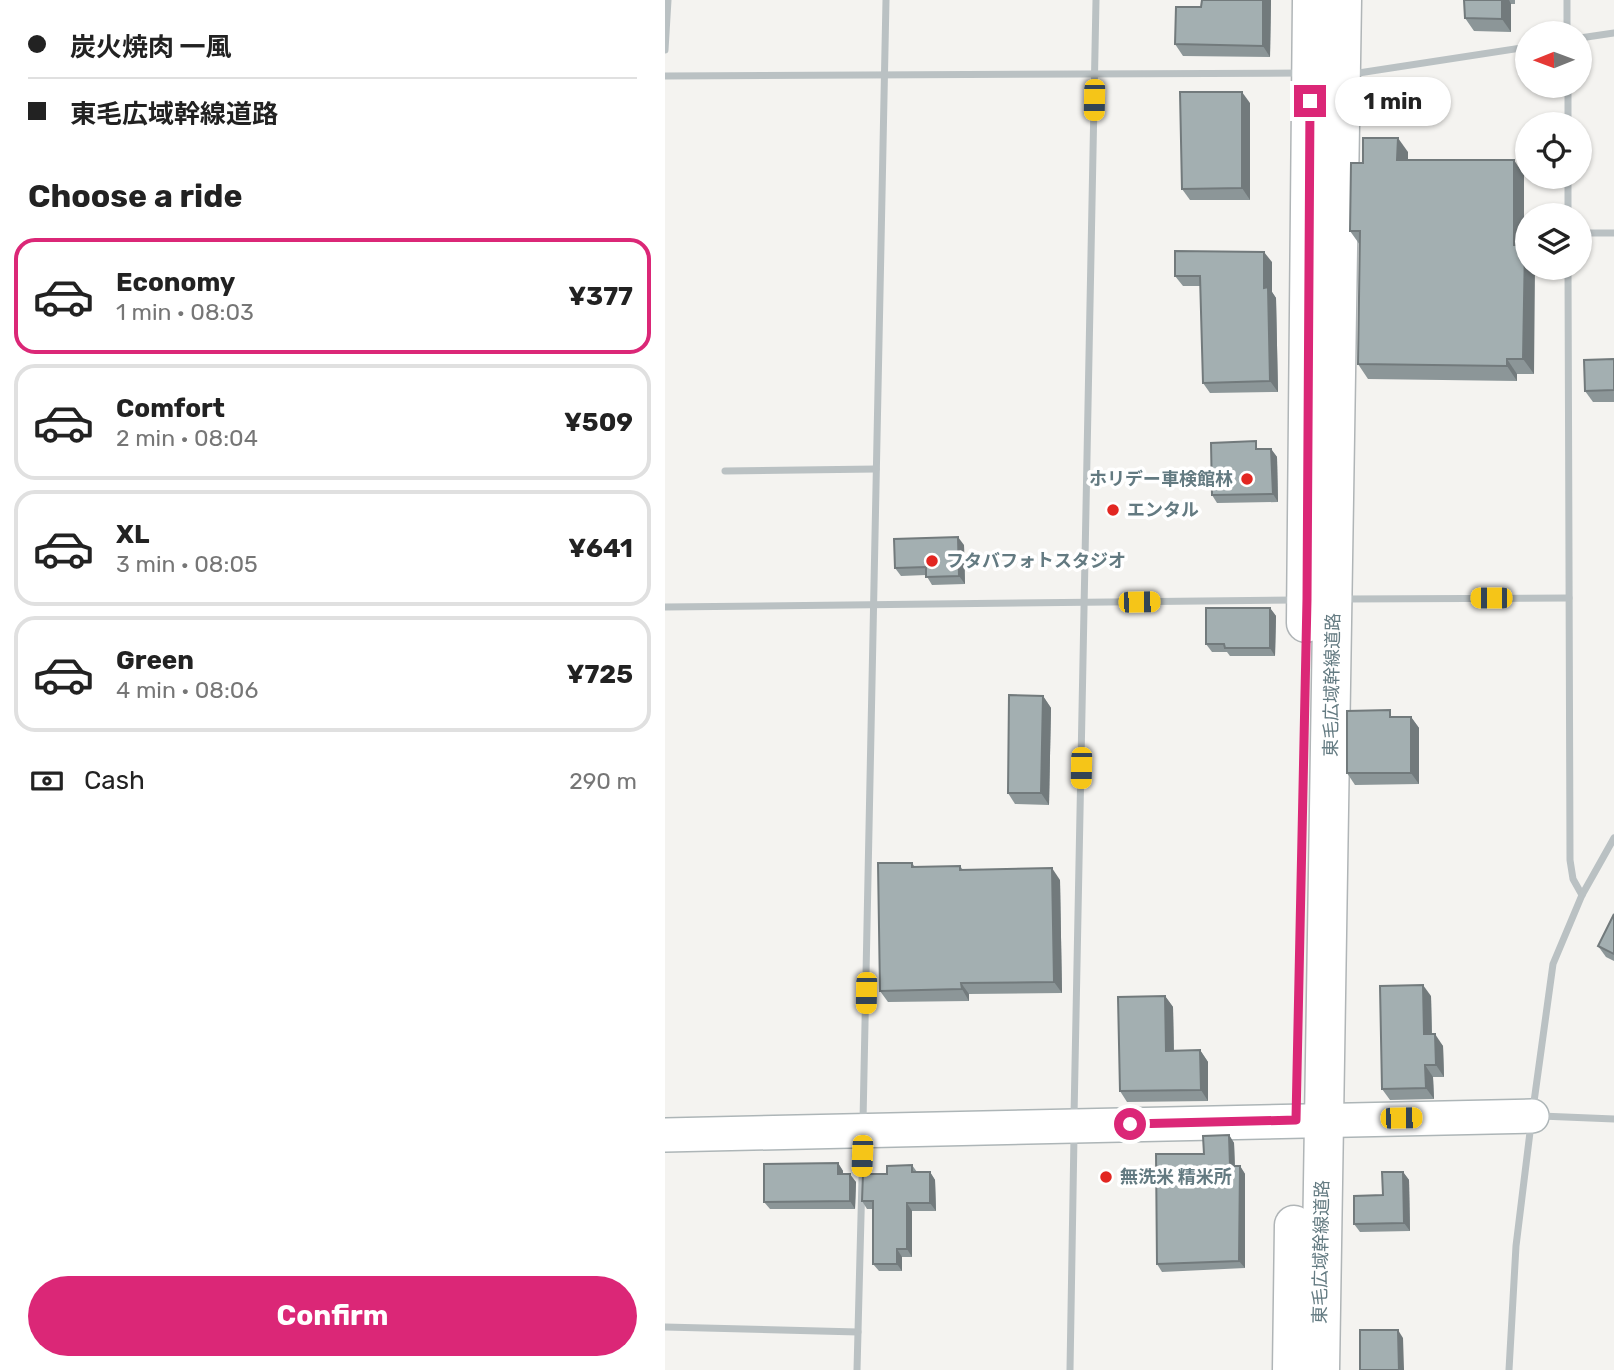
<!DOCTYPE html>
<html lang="en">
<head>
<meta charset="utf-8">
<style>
  :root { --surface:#fff; --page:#f6f6f6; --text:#222; --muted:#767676; --line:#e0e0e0; --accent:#db2777 }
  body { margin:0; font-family:Rubik,"Noto Sans JP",sans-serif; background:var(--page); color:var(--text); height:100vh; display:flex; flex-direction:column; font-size:26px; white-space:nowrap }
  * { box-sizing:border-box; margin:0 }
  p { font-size:23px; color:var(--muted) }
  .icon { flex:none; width:38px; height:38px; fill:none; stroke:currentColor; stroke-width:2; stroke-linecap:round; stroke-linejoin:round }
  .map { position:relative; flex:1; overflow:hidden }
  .details { display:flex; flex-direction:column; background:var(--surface); width:665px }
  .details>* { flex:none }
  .guide { display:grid; align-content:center; height:154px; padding:0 28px; background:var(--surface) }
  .needle { width:46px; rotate:269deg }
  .tools { position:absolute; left:850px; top:21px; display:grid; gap:14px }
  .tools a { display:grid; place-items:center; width:77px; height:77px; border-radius:50%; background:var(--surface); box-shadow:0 2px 5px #0004; font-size:35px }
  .end { position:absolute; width:32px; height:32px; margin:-16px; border:9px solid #db2777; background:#fff; box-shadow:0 0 0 4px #fff }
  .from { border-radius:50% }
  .bubble { position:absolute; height:49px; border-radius:24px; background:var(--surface); box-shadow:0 2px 5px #0004; font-size:23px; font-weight:700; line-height:49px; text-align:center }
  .car { position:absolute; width:21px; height:42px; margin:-21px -10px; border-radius:9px; box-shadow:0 0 5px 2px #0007; background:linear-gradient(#f5c518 24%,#345 0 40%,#f5c518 0 76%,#345 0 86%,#f5c518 0) }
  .guide b { display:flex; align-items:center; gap:24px; height:66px; font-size:26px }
  .guide b+b { border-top:2px solid var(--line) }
  .guide i { width:18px; height:18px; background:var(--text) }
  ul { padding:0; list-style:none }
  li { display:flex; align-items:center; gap:21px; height:116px; margin:0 14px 10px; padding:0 14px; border:4px solid var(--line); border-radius:21px }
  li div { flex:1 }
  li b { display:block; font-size:26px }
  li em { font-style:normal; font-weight:700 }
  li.selected { border-color:var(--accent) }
  li>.icon { width:63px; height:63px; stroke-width:1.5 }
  h2 { padding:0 28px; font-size:32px; line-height:84px }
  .pay { display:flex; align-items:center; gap:18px; height:77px; padding:0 28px; font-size:26px }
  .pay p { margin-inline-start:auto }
  .primary-button { display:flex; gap:14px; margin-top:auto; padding:14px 28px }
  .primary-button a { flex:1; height:80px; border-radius:42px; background:var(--accent); color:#fff; font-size:28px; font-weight:700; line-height:80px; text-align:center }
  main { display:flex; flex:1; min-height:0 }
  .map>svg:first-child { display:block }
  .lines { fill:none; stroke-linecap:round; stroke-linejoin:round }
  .secondary-casing { stroke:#adb5b7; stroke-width:36 }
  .highway-casing { stroke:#b0b5b7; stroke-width:41 }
  .street { stroke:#bac1c3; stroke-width:7 }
  .secondary { stroke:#fff; stroke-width:33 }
  .highway { stroke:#fff; stroke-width:38 }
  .wall { fill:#8c9698 }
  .shaded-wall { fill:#727a7c }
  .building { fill:#a3afb1; stroke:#727a7c; stroke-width:2 }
  .route { stroke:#db2777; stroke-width:9 }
  .poi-dot { fill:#e22621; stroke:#fff; stroke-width:2.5 }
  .labels { text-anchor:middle; stroke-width:7; stroke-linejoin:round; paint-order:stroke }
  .poi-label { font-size:18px; font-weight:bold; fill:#637a81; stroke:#fff; text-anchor:start }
  .street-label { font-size:18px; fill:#637a81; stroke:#fff }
</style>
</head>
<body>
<main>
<section class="details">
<div class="guide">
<b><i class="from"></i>炭火焼肉 一風</b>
<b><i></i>東毛広域幹線道路</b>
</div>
<h2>Choose a ride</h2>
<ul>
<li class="selected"><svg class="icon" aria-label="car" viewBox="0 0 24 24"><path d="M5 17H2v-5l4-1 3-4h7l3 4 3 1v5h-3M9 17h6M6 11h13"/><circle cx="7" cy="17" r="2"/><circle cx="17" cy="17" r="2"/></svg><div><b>Economy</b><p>1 min · 08:03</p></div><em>¥377</em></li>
<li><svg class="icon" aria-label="car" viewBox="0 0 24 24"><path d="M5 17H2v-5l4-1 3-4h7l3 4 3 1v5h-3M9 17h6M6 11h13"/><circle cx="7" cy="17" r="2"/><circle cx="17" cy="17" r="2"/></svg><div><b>Comfort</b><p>2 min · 08:04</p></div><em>¥509</em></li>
<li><svg class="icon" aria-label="car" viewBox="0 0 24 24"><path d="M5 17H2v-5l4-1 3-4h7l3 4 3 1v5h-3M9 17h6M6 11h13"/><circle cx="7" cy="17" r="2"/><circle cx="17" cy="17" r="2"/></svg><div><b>XL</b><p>3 min · 08:05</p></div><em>¥641</em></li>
<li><svg class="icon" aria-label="car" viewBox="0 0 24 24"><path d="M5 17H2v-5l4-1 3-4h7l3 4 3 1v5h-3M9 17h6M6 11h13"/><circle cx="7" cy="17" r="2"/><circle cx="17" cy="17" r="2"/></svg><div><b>Green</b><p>4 min · 08:06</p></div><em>¥725</em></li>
</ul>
<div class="pay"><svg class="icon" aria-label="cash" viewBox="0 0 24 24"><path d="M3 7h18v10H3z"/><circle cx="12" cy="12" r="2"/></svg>Cash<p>290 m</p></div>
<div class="primary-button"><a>Confirm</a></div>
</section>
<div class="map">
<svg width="949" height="1370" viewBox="0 0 949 1370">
  <rect width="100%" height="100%" fill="#f4f3f0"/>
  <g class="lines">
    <defs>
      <polyline id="secondary" points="0,1135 867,1116"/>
      <g id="highway">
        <polyline points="641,623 647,0"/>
        <polyline points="627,1370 629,1225"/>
        <polyline points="655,1370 677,0"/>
      </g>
    </defs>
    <use href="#secondary" class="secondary-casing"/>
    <use href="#highway" class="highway-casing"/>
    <g class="street">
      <polyline points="902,0 902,33"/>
      <polyline points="915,38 949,33"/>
      <polyline points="0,50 3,0"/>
      <polyline points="687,74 863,47"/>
      <polyline points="0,76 636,73"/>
      <polyline points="903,86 903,124"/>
      <polyline points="903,177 903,215"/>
      <polyline points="915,233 949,233"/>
      <polyline points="903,268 905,860 908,879 917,895"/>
      <polyline points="60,471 211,469"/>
      <polyline points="680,599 904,598"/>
      <polyline points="0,607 629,600"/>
      <polyline points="868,1109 888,964 917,895 949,838"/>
      <polyline points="876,1116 949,1119"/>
      <polyline points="409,1117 431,0"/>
      <polyline points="198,1121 221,0"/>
      <polyline points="0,1327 193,1332"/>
      <polyline points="192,1370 198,1140"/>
      <polyline points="405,1370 409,1136"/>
      <polyline points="844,1370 851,1246 866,1124"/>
    </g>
    <use href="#secondary" class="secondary"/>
    <use href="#highway" class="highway"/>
  </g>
  <g class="wall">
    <polygon points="537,0 606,0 605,57 518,56 510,44 536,7"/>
    <polygon points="799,0 850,0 850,4 846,4 846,32 809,31 800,18"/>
    <polygon points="585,103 585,200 525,200 517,189"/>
    <polygon points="743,152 743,160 859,175 859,245 869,374 852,374 852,381 703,379 693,364 695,245 685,231 698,163"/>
    <polygon points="607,262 607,292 611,298 613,392 545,393 538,383 536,286 518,286 510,276"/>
    <polygon points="949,359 949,402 928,402 920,391"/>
    <polygon points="596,449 606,449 612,457 613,502 552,503 547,495"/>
    <polygon points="299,545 300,584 267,585 261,575 236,576 230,568"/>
    <polygon points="605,608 611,616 610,656 565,656 562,652 547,652 541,644"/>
    <polygon points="378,696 386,708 384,805 350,804 343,793"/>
    <polygon points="730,717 746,717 754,728 754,784 690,785 682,773"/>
    <polygon points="247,863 250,867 295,866 298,870 395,880 397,993 304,994 304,1001 223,1002 215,991"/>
    <polygon points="949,914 949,961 941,957 933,946"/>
    <polygon points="500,996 508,1007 509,1051 535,1050 543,1062 543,1101 462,1102 455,1091"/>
    <polygon points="766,996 767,1034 778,1046 779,1077 768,1077 769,1099 725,1100 717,1089"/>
    <polygon points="564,1135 569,1143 570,1166 575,1166 580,1174 580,1268 497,1272 492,1264 539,1154"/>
    <polygon points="173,1163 178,1171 178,1174 191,1182 190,1209 105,1209 99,1202"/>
    <polygon points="247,1165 252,1172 265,1172 270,1180 271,1211 247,1211 247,1257 237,1257 237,1271 214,1271 208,1264 208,1209 202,1209 197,1201"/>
    <polygon points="738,1172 744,1180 745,1231 695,1232 689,1224"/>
  </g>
  <g class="shaded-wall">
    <polygon points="598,0 606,0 605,57 598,46"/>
    <polygon points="837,0 844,0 846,4 846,32 837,19"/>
    <polygon points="577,92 585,103 585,200 577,188"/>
    <polygon points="733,138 743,152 743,174 732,160"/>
    <polygon points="849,160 859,175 859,259 849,245"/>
    <polygon points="860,245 863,249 863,268 870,268 869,374 858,359"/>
    <polygon points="599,252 607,262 607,292 611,298 613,392 605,381 599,288"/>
    <polygon points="842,359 852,374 852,381 842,366"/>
    <polygon points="606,449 612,457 613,502 608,494"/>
    <polygon points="293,537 299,545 300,584 294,576"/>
    <polygon points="605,608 611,616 610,656 605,648"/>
    <polygon points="378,696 386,708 384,805 376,793"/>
    <polygon points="746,717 754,728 754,784 746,773"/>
    <polygon points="387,868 395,880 397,993 389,982"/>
    <polygon points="296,983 304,994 304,1001 297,989"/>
    <polygon points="758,985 766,996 767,1046 759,1034"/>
    <polygon points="500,996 508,1007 509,1062 501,1051"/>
    <polygon points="770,1034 778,1046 779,1077 771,1065"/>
    <polygon points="535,1050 543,1062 543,1101 536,1090"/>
    <polygon points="760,1065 768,1077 769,1099 761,1088"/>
    <polygon points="564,1135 569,1143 570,1174 565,1166"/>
    <polygon points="173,1163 178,1171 178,1182 173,1174"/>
    <polygon points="575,1166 580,1174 580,1268 574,1261"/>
    <polygon points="265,1172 270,1180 271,1211 265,1203"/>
    <polygon points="738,1172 744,1180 745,1231 739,1223"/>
    <polygon points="185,1174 191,1182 190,1209 185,1201"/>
    <polygon points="242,1203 247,1211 247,1257 242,1249"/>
    <polygon points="232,1249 237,1257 237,1271 232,1264"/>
    <polygon points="733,1330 738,1338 739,1370 734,1370"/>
  </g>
  <g class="building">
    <polygon points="537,0 598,0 598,46 510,44 511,7 536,7"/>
    <polygon points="799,0 837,0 837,19 800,18"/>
    <polygon points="515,92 577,92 577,188 517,189"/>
    <polygon points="698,138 733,138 732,160 849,160 849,245 860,245 858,359 842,359 842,366 693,364 695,231 685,231 686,163 698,163"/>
    <polygon points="510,251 599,252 599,288 603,287 605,381 538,383 535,276 510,276"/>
    <polygon points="949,359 949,390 920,391 919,360"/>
    <polygon points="591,441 591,449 606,449 608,494 547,495 546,443"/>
    <polygon points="293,537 294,576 261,577 261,567 230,568 229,539"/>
    <polygon points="541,608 605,608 605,648 560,648 559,644 541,644"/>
    <polygon points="344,695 378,696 376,793 343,793"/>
    <polygon points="725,710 725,717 746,717 746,773 682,773 682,711"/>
    <polygon points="213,863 247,863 247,867 295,866 295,870 387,868 389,982 296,983 297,989 215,991"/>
    <polygon points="949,914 949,954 933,946"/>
    <polygon points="758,985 759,1034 770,1034 771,1065 760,1065 761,1088 717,1089 715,986"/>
    <polygon points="500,996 501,1051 535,1050 536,1090 455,1091 453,997"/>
    <polygon points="564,1135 565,1166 575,1166 574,1261 492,1264 491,1154 539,1154 538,1136"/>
    <polygon points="173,1163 173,1174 185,1174 185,1201 99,1202 99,1164"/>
    <polygon points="247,1165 247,1172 265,1172 265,1203 242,1203 242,1249 232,1249 232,1264 208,1264 208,1201 197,1201 198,1174 222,1174 222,1166"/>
    <polygon points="717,1172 738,1172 739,1223 689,1224 689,1196 718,1195"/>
    <polygon points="695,1330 733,1330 734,1370 695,1370"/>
  </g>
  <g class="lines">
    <polyline class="route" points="465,1124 631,1120 642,599 645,101"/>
  </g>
  <g class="poi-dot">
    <circle cx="582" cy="479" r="7"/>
    <circle cx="448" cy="510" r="7"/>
    <circle cx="267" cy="561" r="7"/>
    <circle cx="441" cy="1177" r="7"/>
  </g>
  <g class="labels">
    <g class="poi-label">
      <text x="568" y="485" text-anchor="end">ホリデー車検館林</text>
      <text x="462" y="516">エンタル</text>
      <text x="281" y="567">フタバフォトスタジオ</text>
      <text x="455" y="1183">無洗米 精米所</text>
    </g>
    <g class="street-label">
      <text transform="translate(667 685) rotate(-89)" y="6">東毛広域幹線道路</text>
      <text transform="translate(656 1252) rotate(-89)" y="6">東毛広域幹線道路</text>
    </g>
  </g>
</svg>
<div class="tools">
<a><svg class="needle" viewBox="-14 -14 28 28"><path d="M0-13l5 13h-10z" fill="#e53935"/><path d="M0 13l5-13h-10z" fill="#767676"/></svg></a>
<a><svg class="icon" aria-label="locate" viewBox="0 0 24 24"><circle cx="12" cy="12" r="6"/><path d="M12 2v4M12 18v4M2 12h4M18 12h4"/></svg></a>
<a><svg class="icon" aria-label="layers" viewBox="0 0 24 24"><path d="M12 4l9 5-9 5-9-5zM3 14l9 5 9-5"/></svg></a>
</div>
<i class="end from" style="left:465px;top:1124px"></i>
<i class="end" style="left:645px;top:101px"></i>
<div class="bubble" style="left:670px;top:77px;width:116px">1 min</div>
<i class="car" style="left:429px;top:100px;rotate:181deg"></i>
<i class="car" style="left:826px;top:598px;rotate:270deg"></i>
<i class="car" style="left:474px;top:602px;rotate:89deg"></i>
<i class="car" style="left:416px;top:768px;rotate:181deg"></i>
<i class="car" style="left:201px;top:993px;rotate:181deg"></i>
<i class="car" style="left:736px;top:1118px;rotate:89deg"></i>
<i class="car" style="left:197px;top:1156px;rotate:182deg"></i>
</div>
</main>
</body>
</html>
